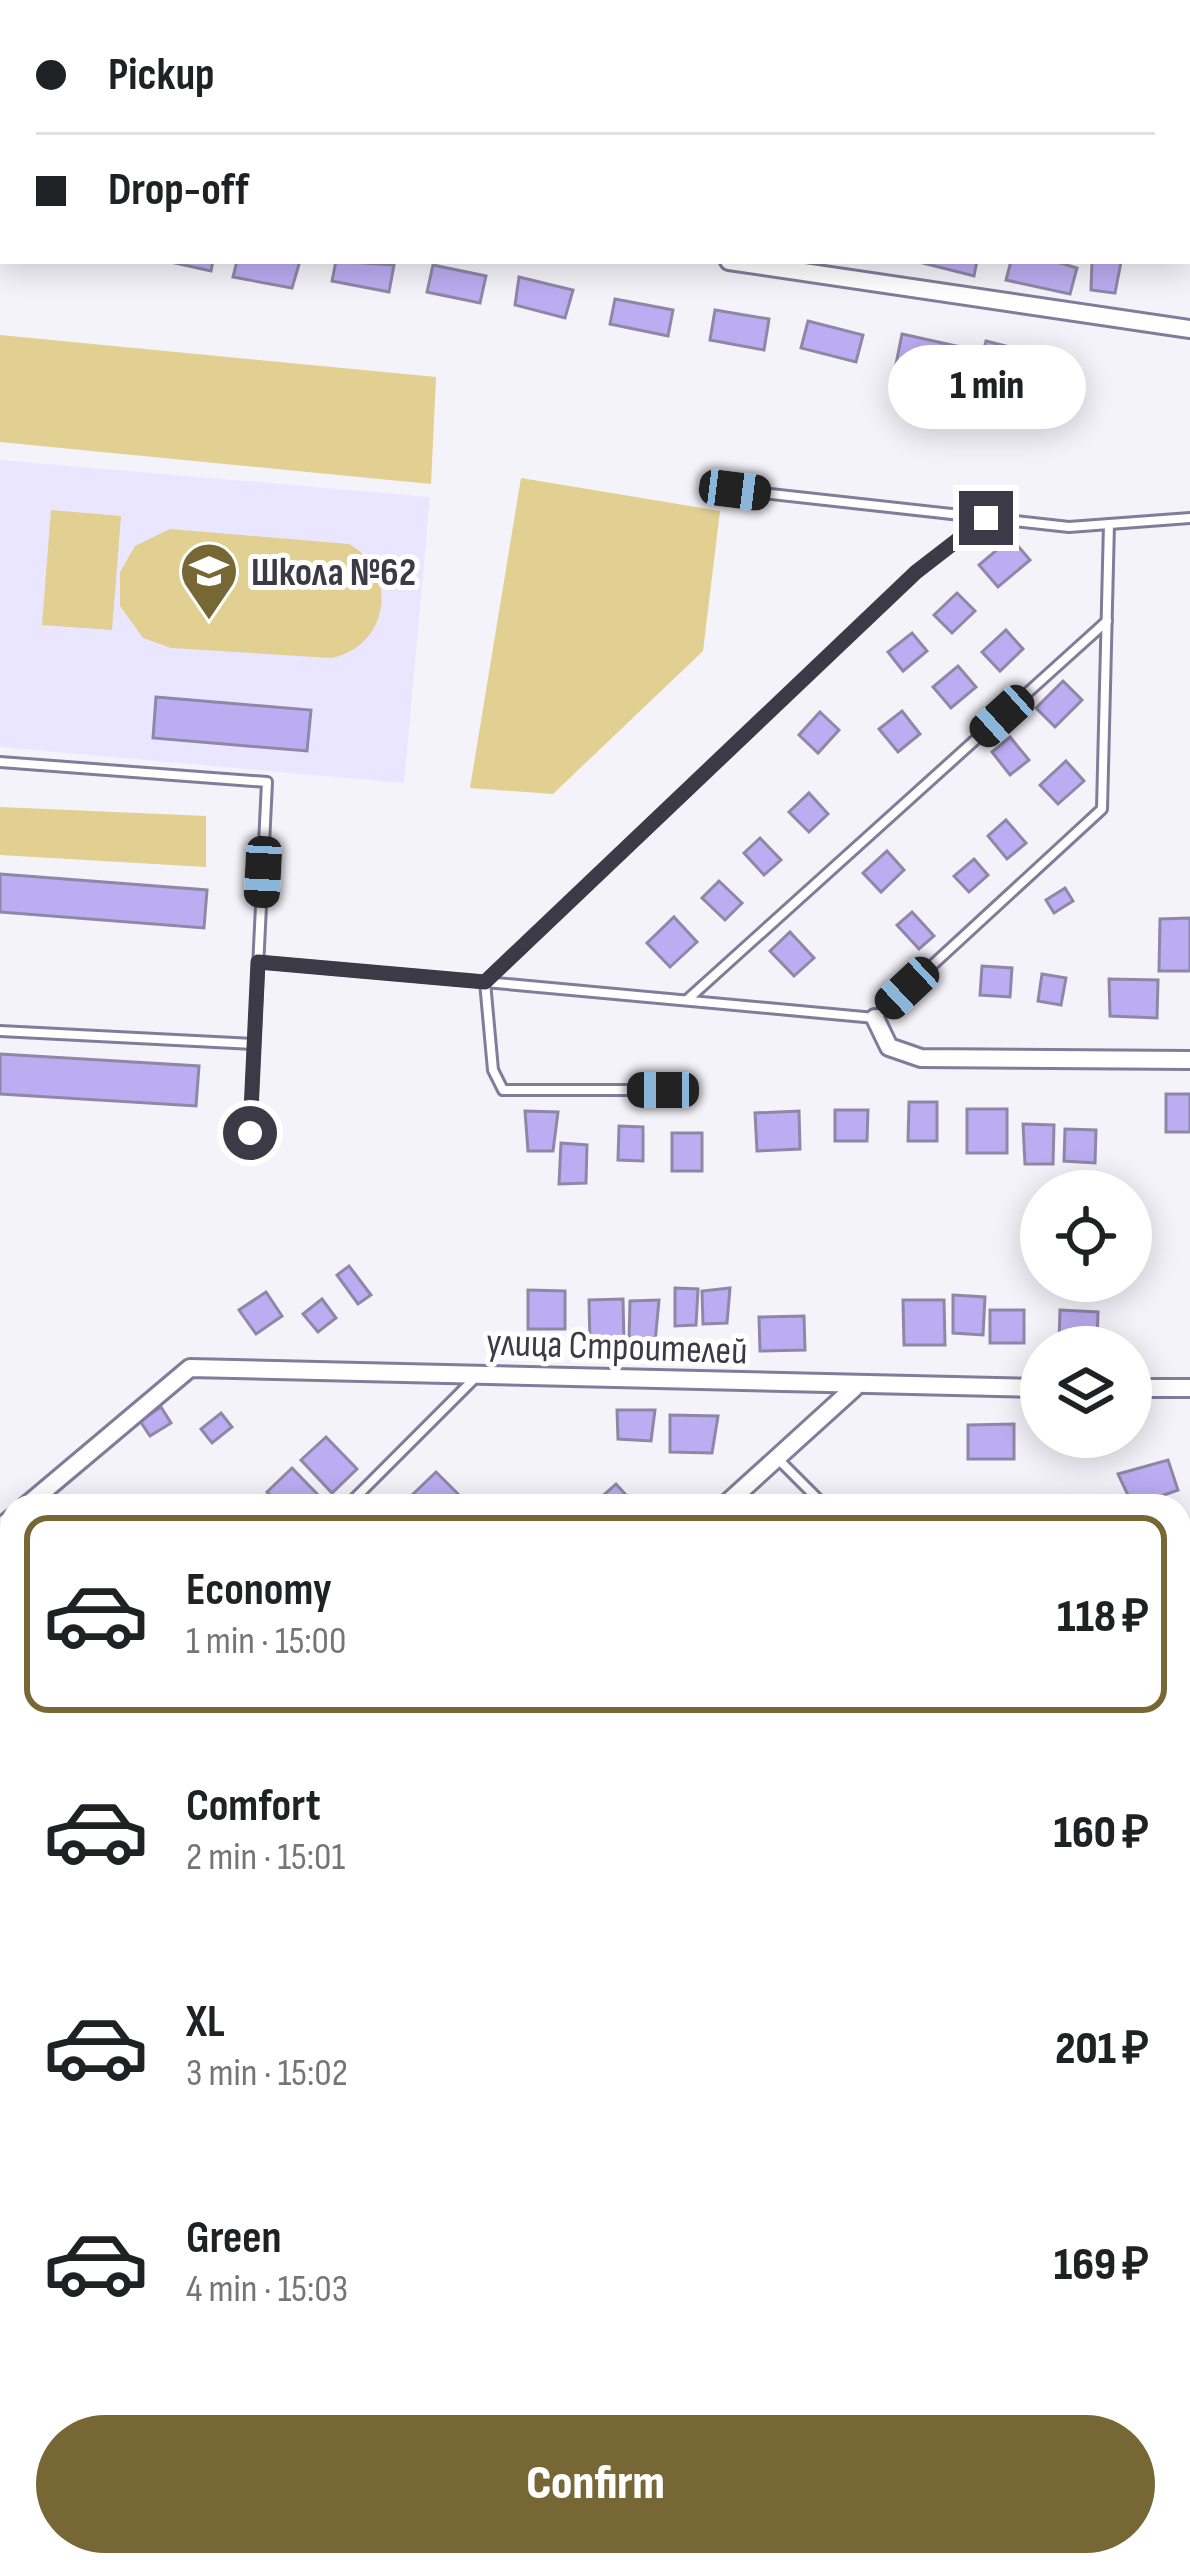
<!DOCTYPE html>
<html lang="en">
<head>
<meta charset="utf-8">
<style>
  :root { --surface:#fff; --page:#f6f6f6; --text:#202124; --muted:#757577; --line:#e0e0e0; --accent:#776735 }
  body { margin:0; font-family:"Sofia Sans Condensed",sans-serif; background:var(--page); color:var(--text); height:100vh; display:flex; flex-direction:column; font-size:45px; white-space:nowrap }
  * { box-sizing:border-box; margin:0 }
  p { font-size:39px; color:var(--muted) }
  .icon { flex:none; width:66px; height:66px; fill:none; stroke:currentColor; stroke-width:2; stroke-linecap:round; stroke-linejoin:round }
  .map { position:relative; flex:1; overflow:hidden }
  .sheet { position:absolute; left:0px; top:1494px; width:1191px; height:1083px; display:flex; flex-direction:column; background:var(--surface); border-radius:36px 36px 0 0; box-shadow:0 6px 30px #0003 }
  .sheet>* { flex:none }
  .top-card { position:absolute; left:0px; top:0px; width:1191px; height:264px; box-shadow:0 6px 30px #0003; display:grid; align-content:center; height:264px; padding:0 36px; background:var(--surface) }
  .fabs { position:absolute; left:1020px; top:1170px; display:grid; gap:24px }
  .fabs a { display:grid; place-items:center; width:132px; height:132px; border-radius:50%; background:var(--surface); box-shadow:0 6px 30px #0003; font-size:60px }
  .end { position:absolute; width:54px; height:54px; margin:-27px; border:15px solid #3d3a48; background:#fff; box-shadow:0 0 0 6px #fff }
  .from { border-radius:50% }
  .bubble { position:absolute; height:84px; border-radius:42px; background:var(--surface); box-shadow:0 6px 30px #0003; font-size:39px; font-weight:800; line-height:84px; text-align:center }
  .car { position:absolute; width:36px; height:72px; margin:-36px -18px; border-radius:15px; box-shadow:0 0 9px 3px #0007; background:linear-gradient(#222 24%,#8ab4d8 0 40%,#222 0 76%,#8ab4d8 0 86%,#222 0) }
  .top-card b { display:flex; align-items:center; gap:42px; height:114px; font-size:45px }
  .top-card b+b { border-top:3px solid var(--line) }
  .top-card i { width:30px; height:30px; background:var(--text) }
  ul { padding:21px 0 0; list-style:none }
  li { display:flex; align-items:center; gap:36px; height:198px; margin:0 24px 18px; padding:0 12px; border:6px solid transparent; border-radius:24px }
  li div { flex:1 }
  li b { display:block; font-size:45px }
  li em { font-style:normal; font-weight:800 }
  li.selected { border-color:var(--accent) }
  li>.icon { width:108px; height:108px; stroke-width:1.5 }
  .primary-button { display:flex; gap:24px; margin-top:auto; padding:24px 36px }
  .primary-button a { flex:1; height:138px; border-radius:72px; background:var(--accent); color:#fff; font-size:48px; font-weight:800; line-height:138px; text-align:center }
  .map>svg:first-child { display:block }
  .built { fill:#eae6ff }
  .green { fill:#e2cf92 }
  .building { fill:#bbadf2; stroke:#8e88a7; stroke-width:3 }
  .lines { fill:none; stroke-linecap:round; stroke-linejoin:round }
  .service-casing { stroke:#827c9a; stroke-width:14 }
  .minor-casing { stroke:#827c9a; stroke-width:22 }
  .service { stroke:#fff; stroke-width:8 }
  .minor { stroke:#fff; stroke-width:16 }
  .rail-casing { stroke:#888691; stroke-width:10 }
  .rail { stroke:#fff; stroke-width:6; stroke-dasharray:18; stroke-linecap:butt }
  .route { stroke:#3d3a48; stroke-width:15 }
  .labels { text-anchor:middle; stroke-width:10; stroke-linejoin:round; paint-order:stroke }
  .poi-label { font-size:39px; font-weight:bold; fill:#3d3a48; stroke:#fff; text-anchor:start }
  .street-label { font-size:39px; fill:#3d3a48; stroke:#fff }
</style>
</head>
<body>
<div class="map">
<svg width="1190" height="2576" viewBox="0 0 1190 2576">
  <rect width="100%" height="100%" fill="#f4f3fa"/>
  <polygon class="built" points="0,460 430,497 404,783 0,747"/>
  <g class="green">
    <polygon points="0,335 436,377 431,484 0,442"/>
    <polygon points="521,478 720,511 703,651 553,794 470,788"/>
    <polygon points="51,510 121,516 112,630 42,625"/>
    <path d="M 170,529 L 349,544 C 400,572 389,647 331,658 L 171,648 L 143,638 L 120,606 L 120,572 L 135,546 Z"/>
    <polygon points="0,807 206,816 206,867 0,855"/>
    <polygon points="1190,2323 1190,2570 1183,2576 898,2576 911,2565 1179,2565 1179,2332"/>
  </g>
  <g class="building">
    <polygon points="166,261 213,261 211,271"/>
    <polygon points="237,261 300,261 292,288 233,277"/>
    <polygon points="336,261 394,265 389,292 332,281"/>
    <polygon points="915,261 977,261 974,276"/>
    <polygon points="1011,261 1054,261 1077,268 1070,294 1006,280"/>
    <polygon points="1092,261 1121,262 1115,293 1091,290"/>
    <polygon points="433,265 486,276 480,303 427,292"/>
    <polygon points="519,277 573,290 565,318 515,305"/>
    <polygon points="615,299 673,310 668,336 610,324"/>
    <polygon points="715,310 769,319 764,350 710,340"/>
    <polygon points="808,321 863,335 856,362 801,348"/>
    <polygon points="902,334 965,348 959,378 896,364"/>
    <polygon points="986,341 1018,349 1009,382 977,374"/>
    <polygon points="1011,538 1030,560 998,587 979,565"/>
    <polygon points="957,593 975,611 952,633 934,615"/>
    <polygon points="1006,630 1023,649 1000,671 982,652"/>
    <polygon points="912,633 927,651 903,671 888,652"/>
    <polygon points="958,666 976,687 951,708 933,687"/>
    <polygon points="1063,681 1082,700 1055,727 1036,708"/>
    <polygon points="156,697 311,710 307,751 153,738"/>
    <polygon points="902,711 920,734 898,752 879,729"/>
    <polygon points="820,712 839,730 818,753 799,735"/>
    <polygon points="1010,737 1029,760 1010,775 992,752"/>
    <polygon points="1066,761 1084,781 1058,804 1040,785"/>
    <polygon points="809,793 828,814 809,832 789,812"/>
    <polygon points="1006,820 1026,843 1007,859 988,836"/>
    <polygon points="760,838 781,860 764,875 744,853"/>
    <polygon points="887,851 904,870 881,892 863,873"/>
    <polygon points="974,859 988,875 969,892 954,876"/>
    <polygon points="0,874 207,890 204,928 0,912"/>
    <polygon points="719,881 742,903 725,920 702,898"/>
    <polygon points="1065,888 1073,901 1054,913 1046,900"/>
    <polygon points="912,912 934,936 919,949 897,925"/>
    <polygon points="674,917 697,942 670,967 647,943"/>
    <polygon points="1190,918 1190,971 1159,971 1160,919"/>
    <polygon points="790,932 814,958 794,976 770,951"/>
    <polygon points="982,966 1012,968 1010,997 980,995"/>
    <polygon points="1042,974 1066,978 1061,1005 1038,1001"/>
    <polygon points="1109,979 1158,980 1157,1018 1110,1016"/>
    <polygon points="0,1054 199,1066 196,1106 0,1094"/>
    <rect x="1166" y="1094" width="24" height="38"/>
    <polygon points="909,1102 937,1102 937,1141 908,1141"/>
    <rect x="967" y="1109" width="40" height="44"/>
    <polygon points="835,1110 868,1110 867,1141 835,1141"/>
    <polygon points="525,1111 558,1112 553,1151 528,1151"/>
    <polygon points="799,1111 800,1149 757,1151 755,1113"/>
    <polygon points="1023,1124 1054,1125 1053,1164 1025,1164"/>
    <polygon points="619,1126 643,1127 643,1161 618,1160"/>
    <polygon points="1065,1129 1096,1130 1095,1163 1064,1161"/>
    <rect x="672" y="1133" width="30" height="38"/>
    <polygon points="561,1143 587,1145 586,1183 559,1184"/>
    <polygon points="349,1266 371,1295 358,1304 337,1275"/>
    <polygon points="675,1288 698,1289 696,1325 675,1326"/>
    <polygon points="730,1288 727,1323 703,1324 702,1291"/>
    <polygon points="528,1290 565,1291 565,1329 528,1329"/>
    <polygon points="266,1292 282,1316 256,1334 239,1310"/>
    <polygon points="953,1295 985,1297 983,1335 953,1333"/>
    <polygon points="322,1299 336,1318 318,1332 303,1314"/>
    <polygon points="623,1299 624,1344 590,1345 589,1300"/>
    <polygon points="659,1300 655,1343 629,1343 630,1301"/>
    <polygon points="903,1300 944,1300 945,1345 904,1345"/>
    <rect x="990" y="1310" width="34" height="33"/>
    <polygon points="1060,1310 1098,1312 1097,1344 1059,1342"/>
    <polygon points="804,1316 805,1350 760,1351 759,1317"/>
    <polygon points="161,1407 171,1423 150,1436 140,1421"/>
    <polygon points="617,1410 655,1410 651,1441 618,1439"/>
    <polygon points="221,1413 232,1427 212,1443 201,1429"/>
    <polygon points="670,1415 718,1416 712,1453 670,1452"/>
    <polygon points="1014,1424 1014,1459 968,1459 968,1425"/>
    <polygon points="326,1437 357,1469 332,1493 301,1460"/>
    <polygon points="1168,1460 1178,1490 1133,1506 1118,1474"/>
    <polygon points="292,1468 323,1500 317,1506 281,1506 267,1492"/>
    <polygon points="436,1472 468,1504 466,1506 422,1506 412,1495"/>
    <polygon points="616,1484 636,1506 591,1506"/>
    <polygon points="0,1546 12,1560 12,1586 0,1596"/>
    <polygon points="1188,1623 1190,1626 1190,1667 1179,1651 1179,1628"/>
    <polygon points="1179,1832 1190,1844 1190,1865 1179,1875"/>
    <polygon points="3,1842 12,1854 12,1877 0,1885"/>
    <polygon points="0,2093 12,2105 12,2129 0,2141"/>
    <polygon points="8,2216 12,2276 8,2279 0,2270 0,2223"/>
    <polygon points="7,2296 12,2303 12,2344 1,2353 0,2302"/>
    <polygon points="178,2565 172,2576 126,2576 117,2567"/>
    <polygon points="323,2565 366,2565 375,2576 310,2576"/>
  </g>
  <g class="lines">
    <defs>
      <g id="service">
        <polyline points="295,0 316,3"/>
        <polyline points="450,3 451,0"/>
        <polyline points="1188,100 1190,100"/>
        <polyline points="735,490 1069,527 1190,518"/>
        <polyline points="986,518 917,572 485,982 875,1018 1102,809 1109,524"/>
        <polyline points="0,762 267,782 250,1133"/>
        <polyline points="258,962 485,982 493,1070 503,1090 663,1090"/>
        <polyline points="688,999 1107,621"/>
        <polyline points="0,1031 254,1044"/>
        <polyline points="778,1459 825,1506"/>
        <polyline points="347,1506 477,1376"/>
        <polyline points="0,1683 12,1695"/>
      </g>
      <g id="minor">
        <polyline points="0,154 3,154"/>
        <polyline points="729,261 1190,329"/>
        <polyline points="875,1018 889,1047 921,1058 1190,1060"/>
        <polyline points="1131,1388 1190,1388"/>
        <polyline points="26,1506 190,1368 1041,1388"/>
        <polyline points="724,1506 854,1388"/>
        <polyline points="0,1528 12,1518"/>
        <polyline points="1179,1744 1190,1734"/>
        <polyline points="0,2172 12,2161"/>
        <polyline points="265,2576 278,2565"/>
      </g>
    </defs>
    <use href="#service" class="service-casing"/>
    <use href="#minor" class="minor-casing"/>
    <use href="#service" class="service"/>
    <use href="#minor" class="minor"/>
    <defs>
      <g id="rail">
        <polyline points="1179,2212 1190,2202"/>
        <polyline points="1179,2236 1190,2226"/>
        <polyline points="768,2576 781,2565"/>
        <polyline points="796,2576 808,2565"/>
      </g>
    </defs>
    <use href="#rail" class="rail-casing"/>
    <use href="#rail" class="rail"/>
  </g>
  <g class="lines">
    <polyline class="route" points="250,1133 258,962 485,982 916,572 986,518"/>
  </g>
  <defs>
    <symbol id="school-pin" viewBox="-11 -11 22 30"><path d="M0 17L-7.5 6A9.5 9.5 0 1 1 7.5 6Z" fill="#776735" stroke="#fff"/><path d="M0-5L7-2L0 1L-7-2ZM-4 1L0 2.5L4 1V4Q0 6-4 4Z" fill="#fff"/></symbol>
  </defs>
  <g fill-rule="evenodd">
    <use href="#school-pin" x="176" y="538" width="66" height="90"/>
  </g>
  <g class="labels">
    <g class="poi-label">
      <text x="251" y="585">Школа №62</text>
    </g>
    <g class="street-label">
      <text transform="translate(617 1345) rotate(2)" y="14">улица Строителей</text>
    </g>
  </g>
</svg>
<div class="fabs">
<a><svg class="icon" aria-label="locate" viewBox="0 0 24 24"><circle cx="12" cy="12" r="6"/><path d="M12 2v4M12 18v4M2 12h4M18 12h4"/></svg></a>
<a><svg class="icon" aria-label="layers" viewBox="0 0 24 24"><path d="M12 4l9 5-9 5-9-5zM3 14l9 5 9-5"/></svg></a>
</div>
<i class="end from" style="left:250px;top:1133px"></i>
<i class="end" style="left:986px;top:518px"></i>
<div class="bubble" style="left:888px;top:345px;width:198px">1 min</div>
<i class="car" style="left:735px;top:490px;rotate:97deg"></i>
<i class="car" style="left:1002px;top:716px;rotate:228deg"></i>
<i class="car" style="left:263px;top:872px;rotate:183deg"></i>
<i class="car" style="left:907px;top:988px;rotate:227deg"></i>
<i class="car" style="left:663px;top:1090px;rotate:270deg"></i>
<div class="top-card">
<b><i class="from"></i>Pickup</b>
<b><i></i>Drop-off</b>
</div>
<section class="sheet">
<ul>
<li class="selected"><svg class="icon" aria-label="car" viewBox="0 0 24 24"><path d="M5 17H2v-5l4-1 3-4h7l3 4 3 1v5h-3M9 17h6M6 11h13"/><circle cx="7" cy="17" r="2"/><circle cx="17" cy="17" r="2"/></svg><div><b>Economy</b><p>1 min · 15:00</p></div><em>118 ₽</em></li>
<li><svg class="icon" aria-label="car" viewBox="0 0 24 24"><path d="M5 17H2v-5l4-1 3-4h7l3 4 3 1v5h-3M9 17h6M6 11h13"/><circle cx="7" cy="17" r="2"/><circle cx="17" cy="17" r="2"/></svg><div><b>Comfort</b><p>2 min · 15:01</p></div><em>160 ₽</em></li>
<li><svg class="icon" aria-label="car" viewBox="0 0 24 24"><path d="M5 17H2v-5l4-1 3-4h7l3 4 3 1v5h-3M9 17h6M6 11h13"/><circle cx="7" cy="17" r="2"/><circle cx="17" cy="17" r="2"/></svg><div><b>XL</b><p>3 min · 15:02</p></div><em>201 ₽</em></li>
<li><svg class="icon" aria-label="car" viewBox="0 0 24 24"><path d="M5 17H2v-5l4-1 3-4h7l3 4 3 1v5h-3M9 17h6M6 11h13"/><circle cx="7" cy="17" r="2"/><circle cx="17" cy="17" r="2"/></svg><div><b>Green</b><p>4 min · 15:03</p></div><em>169 ₽</em></li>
</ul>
<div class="primary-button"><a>Confirm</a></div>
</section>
</div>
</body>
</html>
